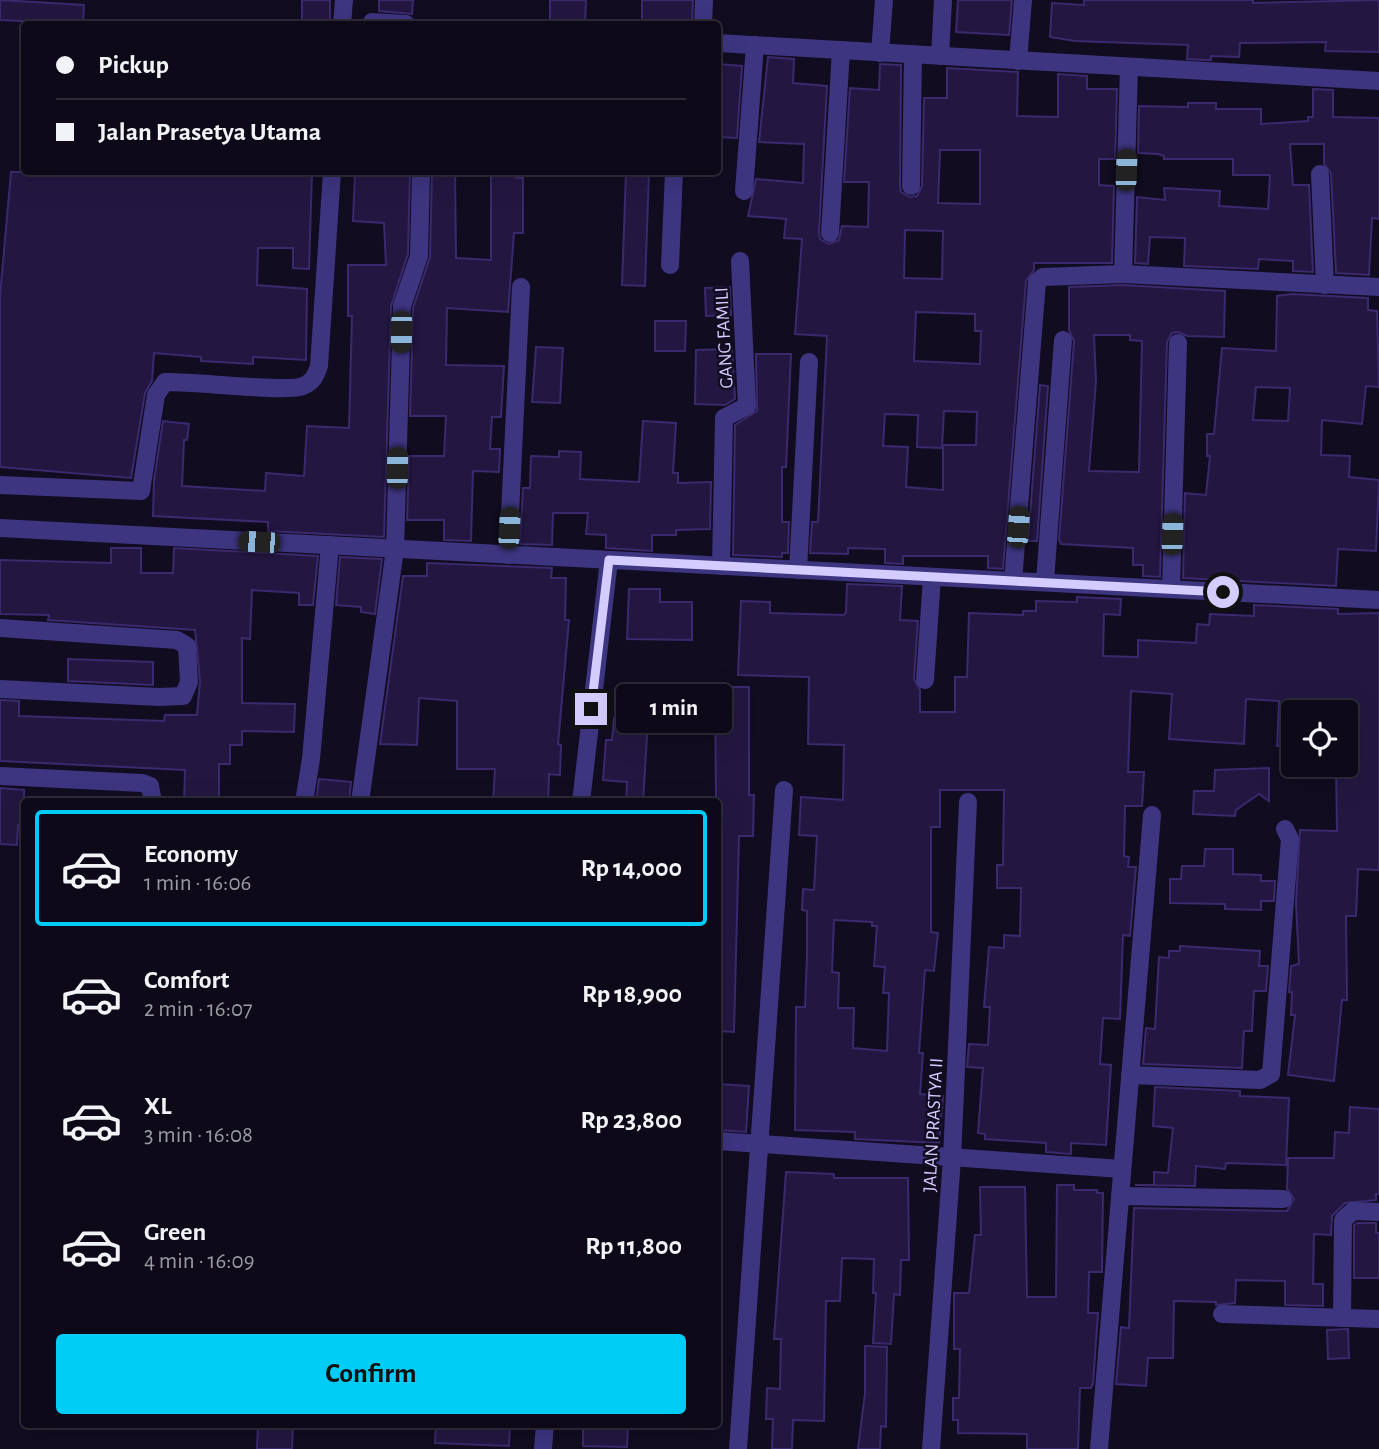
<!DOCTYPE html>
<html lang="en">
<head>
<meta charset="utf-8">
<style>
  :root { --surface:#0d0918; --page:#161221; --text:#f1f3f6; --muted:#9a9aa2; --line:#2d2a37; --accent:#00cdf6 }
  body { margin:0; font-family:"Alegreya Sans",sans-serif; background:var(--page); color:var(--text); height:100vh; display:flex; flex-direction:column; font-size:26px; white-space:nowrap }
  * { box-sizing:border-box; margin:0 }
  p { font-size:23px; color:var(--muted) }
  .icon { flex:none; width:38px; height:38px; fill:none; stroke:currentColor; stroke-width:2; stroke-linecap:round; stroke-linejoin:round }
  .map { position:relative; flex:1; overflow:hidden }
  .details { position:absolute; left:21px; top:798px; width:700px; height:630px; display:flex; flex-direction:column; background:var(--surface); border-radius:7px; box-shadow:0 7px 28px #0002,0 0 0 2px var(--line) }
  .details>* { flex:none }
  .hud { position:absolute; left:21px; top:21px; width:700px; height:154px; border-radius:7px; box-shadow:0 7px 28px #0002,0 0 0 2px var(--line); display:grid; align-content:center; height:154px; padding:0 35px; background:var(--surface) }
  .tools { position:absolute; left:1281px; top:700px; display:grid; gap:14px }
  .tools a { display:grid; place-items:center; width:77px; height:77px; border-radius:7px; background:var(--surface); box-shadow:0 7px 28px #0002,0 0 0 2px var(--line); font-size:35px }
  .end { position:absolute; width:32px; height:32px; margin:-16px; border:9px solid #d4cbff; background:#111; box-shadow:0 0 0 4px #111 }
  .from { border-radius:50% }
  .bubble { position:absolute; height:49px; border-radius:7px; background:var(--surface); box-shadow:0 7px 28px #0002,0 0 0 2px var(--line); font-size:23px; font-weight:700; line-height:49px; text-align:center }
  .car { position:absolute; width:21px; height:42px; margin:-21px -10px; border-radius:9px; box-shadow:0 0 5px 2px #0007; background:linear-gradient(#222 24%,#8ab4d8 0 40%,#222 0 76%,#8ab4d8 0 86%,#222 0) }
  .hud b { display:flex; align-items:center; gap:24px; height:66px; font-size:26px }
  .hud b+b { border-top:2px solid var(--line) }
  .hud i { width:18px; height:18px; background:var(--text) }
  ul { padding:12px 0 0; list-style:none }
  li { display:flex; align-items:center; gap:21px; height:116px; margin:0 14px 10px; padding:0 21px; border:4px solid transparent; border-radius:7px }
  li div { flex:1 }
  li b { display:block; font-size:26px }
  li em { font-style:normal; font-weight:700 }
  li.active { border-color:var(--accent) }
  li>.icon { width:63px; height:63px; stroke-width:1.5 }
  .action { display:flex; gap:14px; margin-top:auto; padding:14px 35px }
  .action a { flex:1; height:80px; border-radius:7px; background:var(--accent); color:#111; font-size:28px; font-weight:700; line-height:80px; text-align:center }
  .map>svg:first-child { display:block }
  .building { fill:#231741; stroke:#3b296e; stroke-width:2; fill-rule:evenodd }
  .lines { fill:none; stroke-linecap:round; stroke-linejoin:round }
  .minor { stroke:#3d3580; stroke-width:18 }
  .route { stroke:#d4cbff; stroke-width:9 }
  .labels { text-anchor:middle; stroke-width:5; stroke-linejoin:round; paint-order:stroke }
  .street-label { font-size:19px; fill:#d4cbff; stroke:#110c20 }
</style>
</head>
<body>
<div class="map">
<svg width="1379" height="1449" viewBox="0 0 1379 1449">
  <rect width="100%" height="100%" fill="#110c20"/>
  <g class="building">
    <polygon points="0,0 84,5 83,24 0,20"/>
    <rect x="302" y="0" width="28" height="24"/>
    <polygon points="379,0 413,0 412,14 379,11"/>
    <polygon points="550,0 586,0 585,24 550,23"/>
    <polygon points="642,0 693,0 692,24 642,24"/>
    <polygon points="958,0 1012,0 1009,35 956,32"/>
    <polygon points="1084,0 1253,0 1253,3 1379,0 1379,52 1325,51 1326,42 1240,43 1239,57 1211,56 1211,60 1205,60 1187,59 1188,45 1075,41 1050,37 1052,3 1084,5"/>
    <path d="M 768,57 L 794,59 L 793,83 L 827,86 L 819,232 L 820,239 L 829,244 L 839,240 L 842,226 L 868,227 L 869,182 L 844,182 L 850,88 L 879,90 L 880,64 L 901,65 L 900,186 L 901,192 L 910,197 L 917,196 L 922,186 L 924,98 L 947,98 L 947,68 L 1018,72 L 1017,116 L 1058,117 L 1058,74 L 1087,76 L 1087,89 L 1117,89 L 1115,159 L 1099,159 L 1099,185 L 1114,186 L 1112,263 L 1034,263 L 1034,270 L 1026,281 L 1003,569 L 988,568 L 988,556 L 903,556 L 903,564 L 885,563 L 885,549 L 848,548 L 848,554 L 810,553 L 812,522 L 818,522 L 827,336 L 795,334 L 802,239 L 784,238 L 786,219 L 748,216 L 756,179 L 803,183 L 804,144 L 759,142 ZM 940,150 L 980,150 L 980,204 L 938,203 ZM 905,230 L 943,231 L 942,279 L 904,278 ZM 916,312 L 975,314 L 975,331 L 981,331 L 980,364 L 914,361 ZM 944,411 L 977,412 L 976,445 L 943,445 L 943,490 L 906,487 L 908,447 L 883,446 L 885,414 L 918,415 L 917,447 L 942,448 Z"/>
    <polygon points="718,64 742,66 737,138 718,137"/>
    <polygon points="1313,89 1333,90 1333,117 1379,118 1379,219 1372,218 1369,275 1336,273 1331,173 1324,164 1324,144 1290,144 1293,185 1309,185 1313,272 1293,271 1293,261 1259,259 1258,269 1184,266 1185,238 1150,237 1148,264 1135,263 1137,197 1165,200 1164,188 1220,191 1219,206 1268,209 1270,175 1233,175 1233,159 1164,159 1164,156 1158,154 1138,153 1139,106 1188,107 1188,103 1216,103 1216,109 1261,109 1261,124 1308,121 1308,117 1313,117"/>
    <polygon points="11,172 312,172 309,269 293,268 293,248 258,248 257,285 307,289 306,360 253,357 253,364 201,361 201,357 154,353 152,381 145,393 131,478 0,467 0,296"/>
    <polygon points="355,172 410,172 408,254 391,306 384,537 268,531 268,522 153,516 154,480 163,421 189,424 187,440 184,440 182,486 265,491 266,473 304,476 307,426 349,428 352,316 348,316 348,265 386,265 384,223 353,221"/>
    <polygon points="432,172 455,172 456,258 491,260 491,172 516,172 516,178 523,178 523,233 514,233 508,312 447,308 446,365 504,366 501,417 492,417 490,449 500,449 499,472 473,471 471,541 444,540 444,520 407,520 409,456 444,456 446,416 410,416 413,308 430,257"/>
    <polygon points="626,172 649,172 645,286 622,285"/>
    <path d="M 1123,285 L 1225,291 L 1224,337 L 1187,336 L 1178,332 L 1172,333 L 1167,342 L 1160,577 L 1143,576 L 1143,565 L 1133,565 L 1133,548 L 1061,544 L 1059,540 L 1074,341 L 1069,330 L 1069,287 ZM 1094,335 L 1130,335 L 1130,340 L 1142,341 L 1139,472 L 1089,471 L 1096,381 Z"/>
    <polygon points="730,287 731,315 706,316 705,288"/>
    <path d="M 1292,294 L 1368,298 L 1368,310 L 1377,311 L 1379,387 L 1366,386 L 1362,424 L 1322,420 L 1321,455 L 1350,456 L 1349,477 L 1379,480 L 1376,551 L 1338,549 L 1336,586 L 1183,578 L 1185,493 L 1206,495 L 1210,456 L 1207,456 L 1207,434 L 1214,434 L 1222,348 L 1276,351 L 1277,296 ZM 1256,387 L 1290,388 L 1288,421 L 1253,420 Z"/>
    <polygon points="655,321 686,321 685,351 655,351"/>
    <polygon points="536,347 563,348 560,403 532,402"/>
    <polygon points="732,349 735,399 725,405 695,404 696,350"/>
    <polygon points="756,354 791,354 786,467 782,467 782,522 789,522 788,553 782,553 782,557 733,555 735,425 757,411"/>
    <polygon points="1040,385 1048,386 1037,541 1028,541"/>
    <polygon points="643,421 676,423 673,473 678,473 678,483 711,482 710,529 676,530 676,535 652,535 652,551 606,548 606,535 586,534 588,513 553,513 552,545 520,544 523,488 530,488 531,456 559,457 559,451 581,452 580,479 639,482"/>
    <polygon points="111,548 141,548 141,573 173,573 174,548 318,556 313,605 299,605 299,593 252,590 250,639 242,638 242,703 295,704 294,732 242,731 242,745 230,745 230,764 219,764 219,802 184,802 185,770 0,761 0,700 19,701 19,716 164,721 165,715 197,715 200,681 195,630 48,620 49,615 0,614 0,560 111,563"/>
    <polygon points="340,557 382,559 375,614 361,612 361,607 336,605"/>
    <polygon points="427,563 552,568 551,578 566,578 565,620 569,620 558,744 561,745 560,775 549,774 548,802 493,802 495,769 457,769 457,701 419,698 417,745 380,744 403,576 427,576"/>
    <path d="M 847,584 L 902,586 L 900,620 L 918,621 L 914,679 L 920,690 L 920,712 L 955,712 L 955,677 L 967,677 L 969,613 L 1023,615 L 1023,611 L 1036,611 L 1036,601 L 1077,602 L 1077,597 L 1121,599 L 1120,615 L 1104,614 L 1103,656 L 1138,657 L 1138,640 L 1196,643 L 1197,624 L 1209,625 L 1210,614 L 1254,616 L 1254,605 L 1338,609 L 1338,614 L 1379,613 L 1379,870 L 1358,869 L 1356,916 L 1346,916 L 1347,1000 L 1342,1000 L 1334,1081 L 1288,1075 L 1295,1015 L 1291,1015 L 1292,992 L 1289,992 L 1291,966 L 1299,964 L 1296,903 L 1300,830 L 1337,831 L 1336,765 L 1346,765 L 1346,712 L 1293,712 L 1293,747 L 1277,746 L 1279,701 L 1246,699 L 1244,744 L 1169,739 L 1172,694 L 1131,691 L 1128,772 L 1144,772 L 1142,806 L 1125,806 L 1124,856 L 1129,857 L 1128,867 L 1136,867 L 1130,936 L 1123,935 L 1120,1019 L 1103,1018 L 1100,1064 L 1111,1065 L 1106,1145 L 1071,1143 L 1071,1154 L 1046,1152 L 1046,1143 L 985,1139 L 985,1134 L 978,1133 L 983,1068 L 967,1067 L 969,1044 L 988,1045 L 990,1007 L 984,1007 L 989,947 L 1004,948 L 1004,935 L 1020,936 L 1021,888 L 997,888 L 997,865 L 1003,865 L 1004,790 L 940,790 L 940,827 L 931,827 L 931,932 L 938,933 L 934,971 L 925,970 L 919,1053 L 923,1053 L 920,1094 L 943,1096 L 939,1143 L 855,1139 L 855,1132 L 795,1130 L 796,1007 L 805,1007 L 807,955 L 807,911 L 802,910 L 803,889 L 814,890 L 817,836 L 799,835 L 801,797 L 843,800 L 844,745 L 808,744 L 809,677 L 738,675 L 741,601 L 770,602 L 770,613 L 844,615 L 846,612 ZM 834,920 L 872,922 L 872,926 L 877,926 L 874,966 L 885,967 L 883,993 L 889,993 L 887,1051 L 853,1048 L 854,1008 L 838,1008 L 839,973 L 832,972 Z"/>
    <polygon points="629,589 660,589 660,602 692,602 692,640 627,639"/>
    <polygon points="68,659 153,662 153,685 68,681"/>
    <polygon points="715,687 749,687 749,795 754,795 753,836 739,836 734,1032 718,1031"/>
    <polygon points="614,718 648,720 643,802 626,802 627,782 603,780 606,740 612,740"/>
    <polygon points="1269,768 1269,801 1259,794 1236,810 1235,816 1193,814 1194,791 1214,791 1215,770"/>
    <polygon points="319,779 351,782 349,802 316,802"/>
    <polygon points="0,788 24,790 24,825 18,825 17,845 0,844"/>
    <polygon points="1205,849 1233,849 1233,874 1261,875 1261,881 1275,881 1274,901 1261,901 1261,910 1225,909 1225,904 1170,903 1170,879 1181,879 1182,866 1204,866"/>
    <polygon points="1180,946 1260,951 1259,966 1268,966 1266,991 1254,991 1252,1031 1244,1031 1242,1068 1143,1064 1146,1028 1155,1029 1159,957 1169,958 1169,951 1180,951"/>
    <polygon points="718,1084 749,1086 746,1132 718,1130"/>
    <polygon points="1155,1087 1240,1091 1240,1096 1289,1098 1286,1165 1226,1163 1225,1169 1196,1166 1195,1186 1135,1185 1154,1185 1154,1172 1168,1173 1173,1128 1153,1126"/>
    <polygon points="1350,1107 1379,1109 1379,1194 1376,1194 1376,1200 1345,1203 1332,1216 1331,1235 1314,1234 1313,1284 1323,1284 1323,1306 1285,1305 1285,1281 1236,1280 1235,1303 1216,1305 1216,1302 1174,1301 1173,1358 1148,1358 1146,1386 1116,1384 1121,1327 1129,1328 1134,1208 1287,1211 1294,1199 1287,1189 1288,1158 1334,1158 1335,1132 1349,1133"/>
    <polygon points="786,1172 834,1174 834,1178 908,1178 909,1260 901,1260 900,1295 894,1294 891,1344 873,1343 876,1293 873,1293 874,1259 842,1258 840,1301 826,1301 824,1421 793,1420 792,1449 772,1449 773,1419 766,1419 767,1388 780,1389 781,1339 774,1339"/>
    <polygon points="1057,1185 1074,1185 1074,1190 1097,1190 1097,1193 1103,1193 1102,1272 1089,1272 1088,1313 1098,1313 1093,1384 1091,1388 1080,1388 1078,1449 1027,1449 1027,1434 958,1433 958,1420 953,1420 953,1398 959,1398 960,1349 954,1349 954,1293 969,1293 975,1235 981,1235 980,1187 1025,1187 1027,1297 1056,1297"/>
    <polygon points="1357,1223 1376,1223 1376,1233 1379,1233 1379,1278 1354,1278 1354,1225"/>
    <polygon points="1348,1329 1349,1358 1328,1359 1327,1330"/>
    <polygon points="865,1346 887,1347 886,1427 881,1426 880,1449 858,1449 865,1393"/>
    <polygon points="258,1424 293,1424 292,1449 257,1449"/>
    <polygon points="436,1424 510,1424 509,1446 435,1443"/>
    <polygon points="583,1424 628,1424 627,1447 583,1446"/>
  </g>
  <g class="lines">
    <g class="minor">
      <polyline points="372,22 406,24"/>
      <polyline points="342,24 344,0"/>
      <polyline points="703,24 704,0"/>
      <polyline points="718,43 1379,81"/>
      <polyline points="880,53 884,0"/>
      <polyline points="940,56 943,0"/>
      <polyline points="1018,61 1023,0"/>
      <polyline points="1320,174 1325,285"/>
      <polyline points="911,186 913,54"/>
      <polyline points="744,191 755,45"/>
      <polyline points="830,233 841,50"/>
      <polyline points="670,265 674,172"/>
      <polyline points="1123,274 1129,67"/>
      <path d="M 0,485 L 141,491 L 156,395 L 165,382 C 192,381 288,393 303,386 C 313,382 316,375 319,366 L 332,172"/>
      <polyline points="0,528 1379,600"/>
      <polyline points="508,555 521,287"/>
      <polyline points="721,566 724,418 747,406 740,261"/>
      <polyline points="798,570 809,362"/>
      <polyline points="1013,581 1037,282 1043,277 1123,274 1379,287"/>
      <polyline points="1045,581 1063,340"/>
      <polyline points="1171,589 1178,343"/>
      <polyline points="0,628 177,640 187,646 189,682 183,696 159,697 0,689"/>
      <polyline points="925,680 932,577"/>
      <polyline points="0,776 142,783 150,786 153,802"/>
      <polyline points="304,802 311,759 330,545"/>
      <polyline points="360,802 395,549 402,306 419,256 421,172"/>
      <polyline points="581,802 609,560"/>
      <polyline points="1130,1075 1260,1080 1271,1074 1290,839 1285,829"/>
      <polyline points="718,1141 1122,1169"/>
      <polyline points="1120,1196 1283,1199"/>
      <polyline points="1222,1314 1379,1319"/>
      <polyline points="1342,1318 1343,1220 1353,1211 1379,1212"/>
      <polyline points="543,1449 545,1424"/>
      <polyline points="738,1449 784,790"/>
      <polyline points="931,1449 952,1158 968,802"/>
      <polyline points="1099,1449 1152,815"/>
    </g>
  </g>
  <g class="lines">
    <polyline class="route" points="591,709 609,560 1223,592"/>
  </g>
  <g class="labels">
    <g class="street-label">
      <text transform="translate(723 338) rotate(-93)" y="7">GANG FAMILI</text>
      <text transform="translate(932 1125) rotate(-87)" y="7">JALAN PRASTYA II</text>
    </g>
  </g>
</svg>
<div class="tools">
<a><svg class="icon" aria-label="locate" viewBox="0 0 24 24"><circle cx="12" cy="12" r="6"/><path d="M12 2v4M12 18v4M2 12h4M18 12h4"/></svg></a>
</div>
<i class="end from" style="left:1223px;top:592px"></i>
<i class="end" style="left:591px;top:709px"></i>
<div class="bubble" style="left:616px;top:684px;width:116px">1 min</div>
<i class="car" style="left:1126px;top:170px;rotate:2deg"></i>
<i class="car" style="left:401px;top:332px;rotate:181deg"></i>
<i class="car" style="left:397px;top:468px;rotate:1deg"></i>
<i class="car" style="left:1018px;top:527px;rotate:4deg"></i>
<i class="car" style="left:509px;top:528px;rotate:3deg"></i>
<i class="car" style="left:1172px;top:534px;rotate:2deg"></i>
<i class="car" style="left:259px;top:542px;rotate:273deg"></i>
<div class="hud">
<b><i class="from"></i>Pickup</b>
<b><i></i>Jalan Prasetya Utama</b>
</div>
<section class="details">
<ul>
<li class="active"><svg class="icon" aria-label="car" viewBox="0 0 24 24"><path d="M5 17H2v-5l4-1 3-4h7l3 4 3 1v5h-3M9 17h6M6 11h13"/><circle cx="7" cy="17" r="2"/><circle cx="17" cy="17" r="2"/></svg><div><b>Economy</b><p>1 min · 16:06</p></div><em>Rp 14,000</em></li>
<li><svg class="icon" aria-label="car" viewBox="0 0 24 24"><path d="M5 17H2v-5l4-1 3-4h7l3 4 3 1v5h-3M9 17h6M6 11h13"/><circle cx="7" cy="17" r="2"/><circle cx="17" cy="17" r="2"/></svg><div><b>Comfort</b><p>2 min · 16:07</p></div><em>Rp 18,900</em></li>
<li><svg class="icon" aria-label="car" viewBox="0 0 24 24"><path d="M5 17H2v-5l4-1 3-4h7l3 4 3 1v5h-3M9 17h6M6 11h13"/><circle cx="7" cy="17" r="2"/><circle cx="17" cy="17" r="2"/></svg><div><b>XL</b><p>3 min · 16:08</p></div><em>Rp 23,800</em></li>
<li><svg class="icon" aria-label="car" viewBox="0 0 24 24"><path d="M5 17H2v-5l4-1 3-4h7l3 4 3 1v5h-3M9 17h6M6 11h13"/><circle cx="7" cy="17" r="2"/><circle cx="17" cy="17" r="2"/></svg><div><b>Green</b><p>4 min · 16:09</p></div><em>Rp 11,800</em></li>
</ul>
<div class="action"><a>Confirm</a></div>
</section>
</div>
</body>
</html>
